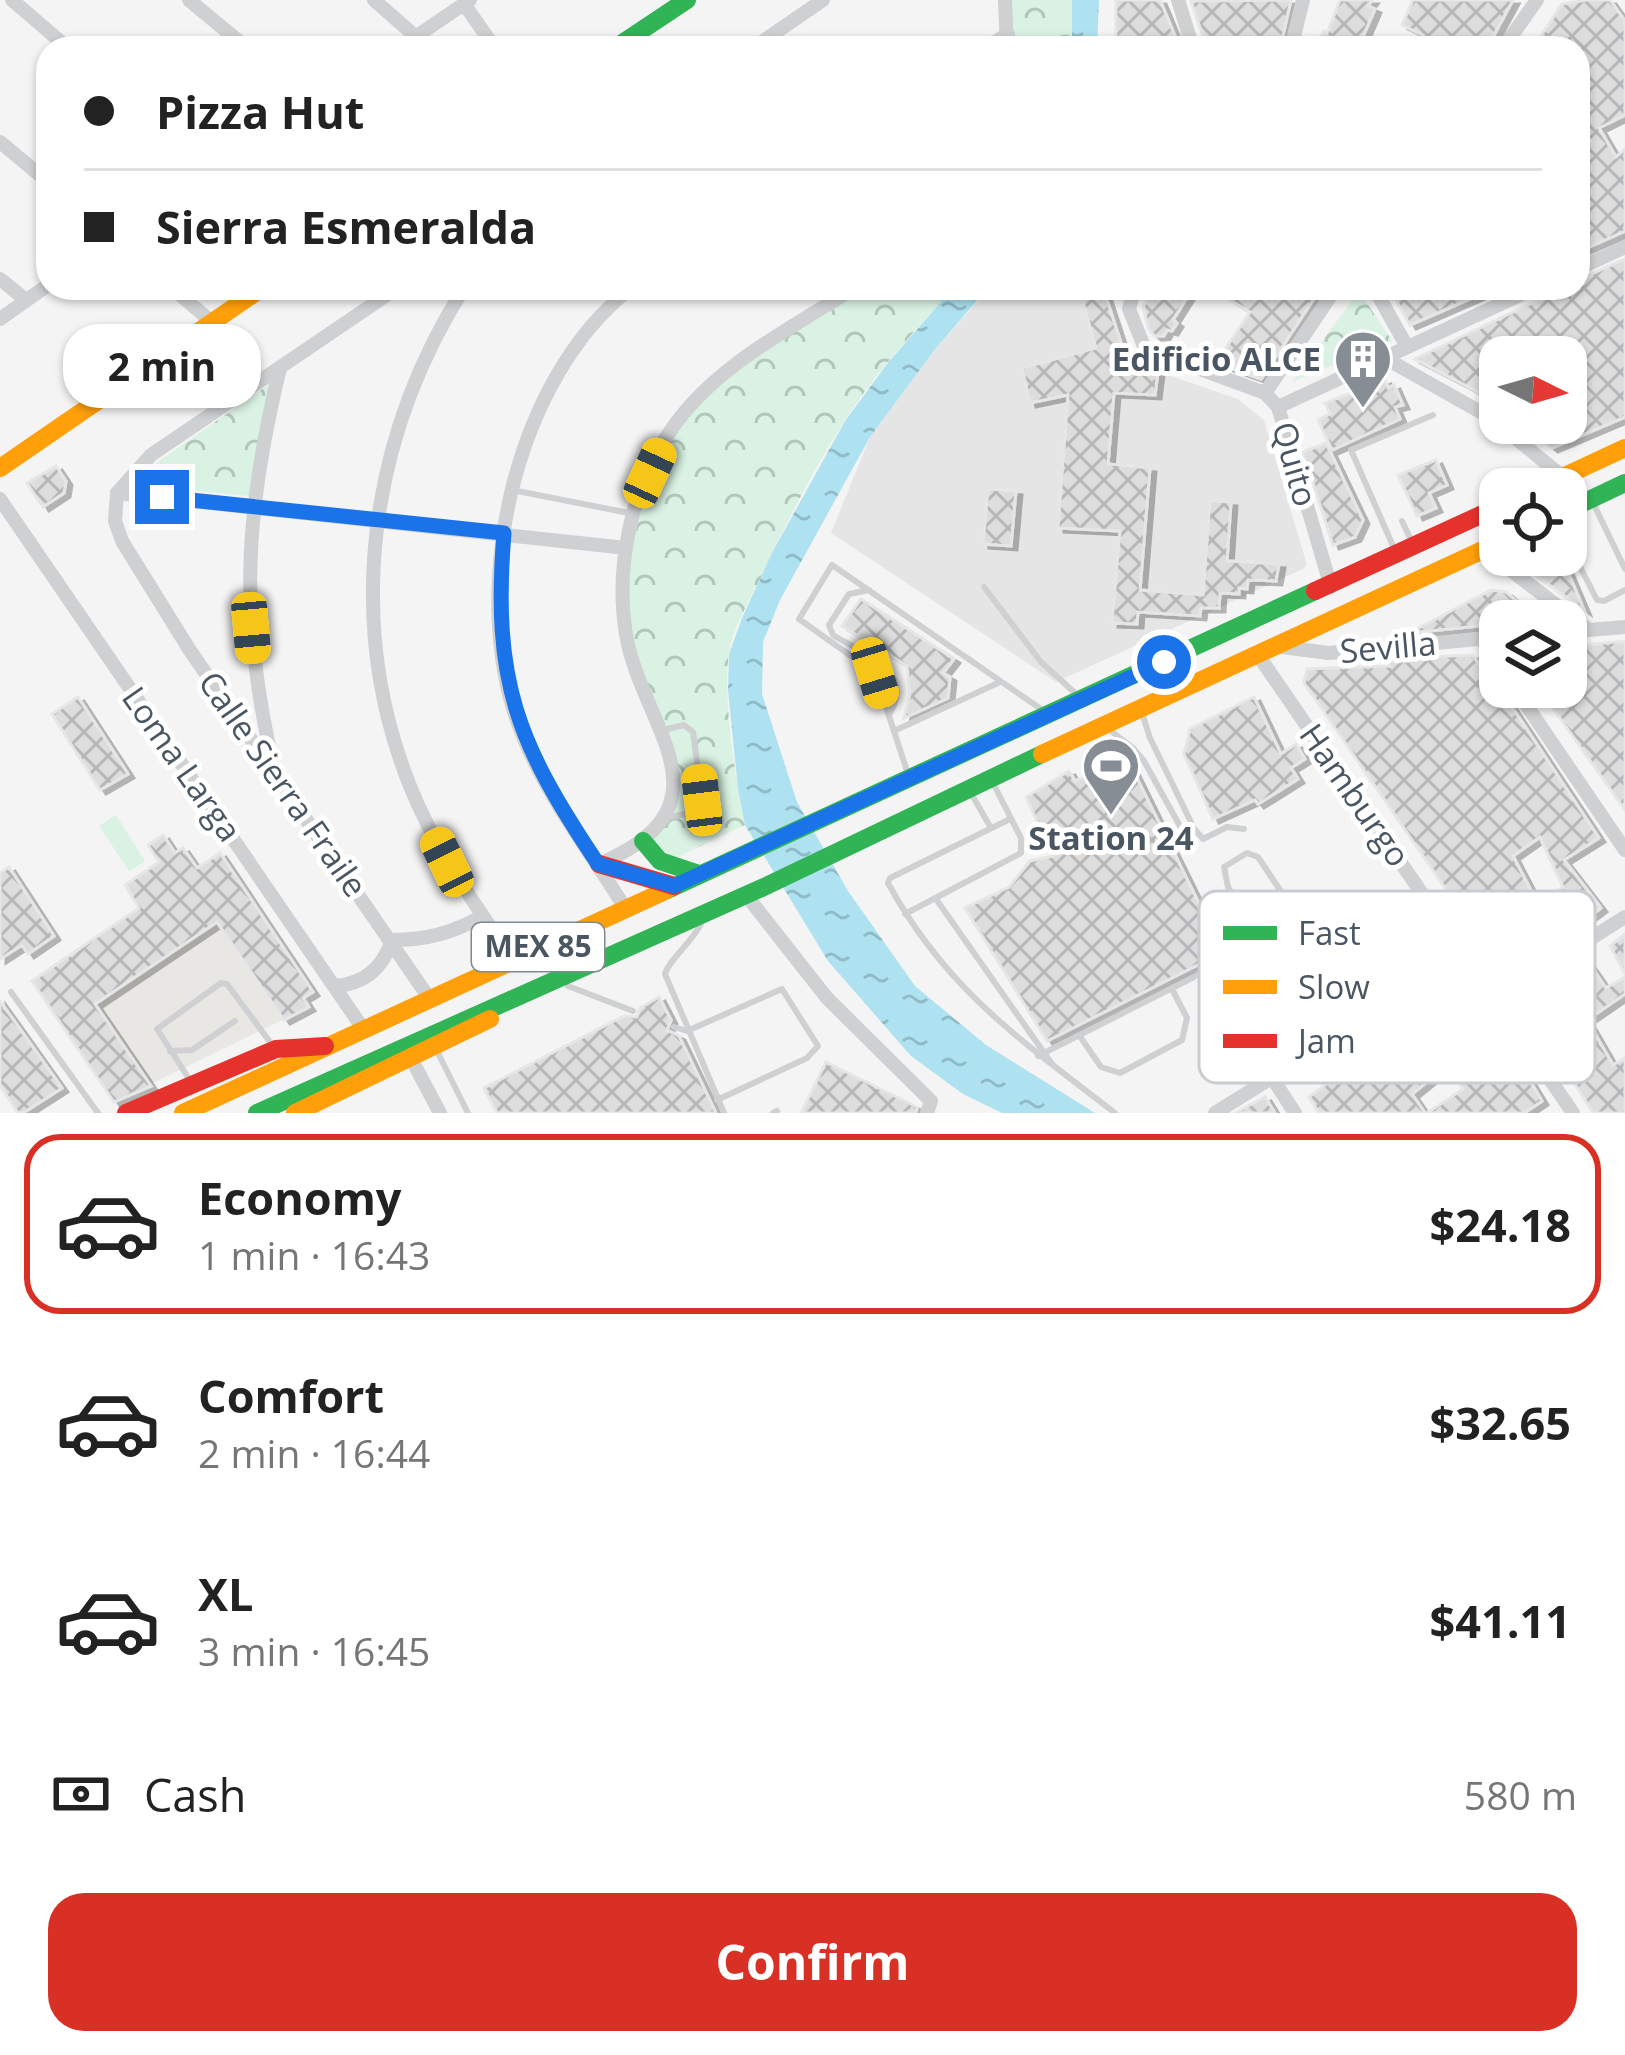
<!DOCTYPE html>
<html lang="en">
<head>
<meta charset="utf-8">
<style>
  :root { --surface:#fff; --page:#f2f2f2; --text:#222; --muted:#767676; --line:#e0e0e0; --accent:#d93025 }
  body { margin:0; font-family:"Open Sans",sans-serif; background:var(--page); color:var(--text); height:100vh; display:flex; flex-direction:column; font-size:45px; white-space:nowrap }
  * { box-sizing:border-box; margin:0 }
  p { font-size:39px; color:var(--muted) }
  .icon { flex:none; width:66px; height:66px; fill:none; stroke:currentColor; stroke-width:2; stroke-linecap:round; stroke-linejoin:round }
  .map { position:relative; height:1113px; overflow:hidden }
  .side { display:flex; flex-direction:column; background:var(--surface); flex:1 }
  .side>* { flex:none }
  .banner { position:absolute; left:36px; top:36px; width:1554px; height:264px; border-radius:36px; box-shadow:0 3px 9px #0004; display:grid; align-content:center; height:264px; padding:0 48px; background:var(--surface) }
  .needle { width:78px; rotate:95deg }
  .buttons { position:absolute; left:1479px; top:336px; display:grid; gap:24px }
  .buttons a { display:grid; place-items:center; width:108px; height:108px; border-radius:24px; background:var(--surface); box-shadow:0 3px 9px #0004; font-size:60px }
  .end { position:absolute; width:54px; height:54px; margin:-27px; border:15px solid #1a73e8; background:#fff; box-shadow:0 0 0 6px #fff }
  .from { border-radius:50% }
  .bubble { position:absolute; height:84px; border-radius:36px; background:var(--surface); box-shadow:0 3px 9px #0004; font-size:39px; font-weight:700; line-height:84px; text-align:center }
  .car { position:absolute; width:36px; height:72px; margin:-36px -18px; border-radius:15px; box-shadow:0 0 9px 3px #0007; background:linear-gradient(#f5c518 24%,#345 0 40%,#f5c518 0 76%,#345 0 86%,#f5c518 0) }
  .banner b { display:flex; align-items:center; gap:42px; height:114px; font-size:45px }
  .banner b+b { border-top:3px solid var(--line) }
  .banner i { width:30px; height:30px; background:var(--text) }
  ul { padding:21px 0 0; list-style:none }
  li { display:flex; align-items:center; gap:36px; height:180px; margin:0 24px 18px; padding:0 24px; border:6px solid transparent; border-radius:36px }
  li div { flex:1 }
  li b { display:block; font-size:45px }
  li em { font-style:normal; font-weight:700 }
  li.current { border-color:var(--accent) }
  li>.icon { width:108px; height:108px; stroke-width:1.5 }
  .pay { display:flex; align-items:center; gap:30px; height:132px; padding:0 48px; font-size:45px }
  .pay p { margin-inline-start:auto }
  .primary-button { display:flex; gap:24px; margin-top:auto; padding:24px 48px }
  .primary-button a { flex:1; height:138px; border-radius:36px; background:var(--accent); color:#fff; font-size:48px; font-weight:700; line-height:138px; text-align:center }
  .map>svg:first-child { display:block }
  .commercial { fill:#e8e7e3 }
  .education { fill:#e6e5e6 }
  .forest { fill:url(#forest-crowns) }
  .garden { fill:#d9f2e3 }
  .water { fill:url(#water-ripples) }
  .building { fill:url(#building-cross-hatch); stroke:#e5e6e7; stroke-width:3; fill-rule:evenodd; filter:url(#shadow) }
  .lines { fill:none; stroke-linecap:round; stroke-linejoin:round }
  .lane { stroke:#ced0d2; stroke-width:6 }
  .street { stroke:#ced0d2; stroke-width:14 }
  .fast { stroke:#30b455; stroke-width:18 }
  .slow { stroke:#ff9f0a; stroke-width:18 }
  .jam { stroke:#e5322d; stroke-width:18 }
  .route { stroke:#1a73e8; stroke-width:15 }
  .labels { text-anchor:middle; stroke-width:10; stroke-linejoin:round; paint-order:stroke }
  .shield { fill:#fff; stroke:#808990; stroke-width:3 }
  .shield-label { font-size:30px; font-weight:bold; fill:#4a5661 }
  .poi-label { font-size:33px; font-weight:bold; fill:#4a5661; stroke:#fff; text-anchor:end }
  .street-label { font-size:33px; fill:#4a5661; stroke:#fff }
  .key { fill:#fff; stroke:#c9ccd0; stroke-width:3 }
  .key-label { font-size:33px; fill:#4a5661 }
</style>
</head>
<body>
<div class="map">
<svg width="1625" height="1113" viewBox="0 0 1625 1113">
  <defs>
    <pattern id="forest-crowns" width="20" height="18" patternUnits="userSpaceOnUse" patternTransform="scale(3)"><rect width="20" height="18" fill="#d9f2e3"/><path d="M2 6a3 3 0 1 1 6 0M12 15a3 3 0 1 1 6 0" fill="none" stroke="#b2c7bb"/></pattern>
    <pattern id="water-ripples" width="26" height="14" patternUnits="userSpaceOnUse" patternTransform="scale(3)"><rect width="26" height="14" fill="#aee2f0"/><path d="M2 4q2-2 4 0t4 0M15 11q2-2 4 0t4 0" fill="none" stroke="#90bac6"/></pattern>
    <pattern id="building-cross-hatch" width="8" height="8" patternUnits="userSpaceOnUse" patternTransform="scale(3)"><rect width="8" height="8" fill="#ddddde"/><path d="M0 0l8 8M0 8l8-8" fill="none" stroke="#b5b6b7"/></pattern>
    <filter id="shadow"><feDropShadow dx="6" dy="4" stdDeviation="0" flood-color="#0004"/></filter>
  </defs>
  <rect width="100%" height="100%" fill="#f4f4f4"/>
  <polygon class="commercial" points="220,853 313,992 304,998 309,1007 114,1102 32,981"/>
  <polygon class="education" points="990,288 1103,288 1127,361 1238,399 1264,420 1307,565 1303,569 1056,682 831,533 870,437 936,348"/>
  <g class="forest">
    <polygon points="1005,0 1072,0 1072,48 1007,48"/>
    <path d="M 854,288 L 953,288 C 915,331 874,374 843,423 C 812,472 785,525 761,577 C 750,600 733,627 729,653 C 722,695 736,782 745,825 L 665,863 L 643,841 L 663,818 L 672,767 L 641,687 L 626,606 L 625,575 L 650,473 L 698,397 Z"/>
    <polygon points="1359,291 1392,341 1292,382"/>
    <polygon points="271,383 249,496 149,486 145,475 149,468"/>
  </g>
  <polygon class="garden" points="116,815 145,861 129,871 99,826"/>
  <g class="water">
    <polygon points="1072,0 1099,0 1097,48 1072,48"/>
    <polygon points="953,288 988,288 936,348 870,437 780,600 763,642 762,694 797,802 848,891 915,986 986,1045 1095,1113 1002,1113 963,1094 911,1056 828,961 745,825 738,789 728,690 729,654 742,618 773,551 845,421 887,364"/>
  </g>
  <g class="building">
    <polygon points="1116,0 1160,0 1180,48 1116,48"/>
    <polygon points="1291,0 1280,48 1207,48 1191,1"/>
    <polygon points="1340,0 1372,0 1368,6 1375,9 1358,48 1314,48 1324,31 1327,33"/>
    <polygon points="1413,0 1513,0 1487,48 1414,48 1423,35 1402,25"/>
    <polygon points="1587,0 1610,0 1625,21 1625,115 1599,128 1616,157 1625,149 1625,231 1578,252 1578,151 1591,141 1578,127 1578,48 1533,48 1562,4"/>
    <polygon points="1625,259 1625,417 1552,448 1520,423 1566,423 1566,357 1500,357 1500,408 1482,394 1415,359 1532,303 1567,288 1578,288 1578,280"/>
    <polygon points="1093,288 1103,288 1127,361 1158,372 1155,395 1114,393 1108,464 1150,468 1140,590 1203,595 1210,501 1231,502 1227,561 1279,564 1276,581 1248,580 1247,589 1239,588 1239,594 1220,593 1219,608 1201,608 1200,616 1138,612 1137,624 1112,623 1120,531 1058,528 1068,395 1030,403 1022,368 1096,348 1080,291"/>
    <polygon points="1154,288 1193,288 1173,320 1177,323 1172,331 1167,330 1164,336 1155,336 1149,330 1143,307"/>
    <polygon points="1241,288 1321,288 1261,379 1216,363 1250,312 1230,300"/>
    <polygon points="1389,288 1495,288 1410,325"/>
    <polygon points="1385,380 1388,388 1394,385 1403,405 1395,407 1400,419 1332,450 1318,420 1330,414 1325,403"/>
    <polygon points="1326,443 1363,520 1355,537 1333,545 1303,452"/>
    <polygon points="1436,460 1447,485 1429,493 1436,508 1417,516 1398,475"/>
    <polygon points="56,466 66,481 64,493 43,507 27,483"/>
    <polygon points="988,489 1016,491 1011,546 983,544"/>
    <polygon points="1562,558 1584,610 1530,571"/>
    <polygon points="1491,590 1506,592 1538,620 1409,633"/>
    <polygon points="861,599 954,659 943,673 950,677 948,698 904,718 910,694 907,666 842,626"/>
    <polygon points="1614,642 1625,642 1625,810 1538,687 1566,687 1566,647"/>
    <path d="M 1472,655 L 1504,695 L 1599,838 L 1564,860 L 1601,908 L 1560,939 L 1495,971 L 1452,898 L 1304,683 L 1307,669 L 1390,666 L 1385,659 ZM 1540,837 L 1563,887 L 1538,904 L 1513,856 Z"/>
    <polygon points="78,697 128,774 100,790 52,714"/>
    <polygon points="1254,697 1281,754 1296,744 1305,759 1291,768 1298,779 1258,804 1255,800 1213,819 1184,754 1190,729"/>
    <polygon points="1127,758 1223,952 1047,1041 965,908 1009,887 1030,861 1053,856 1026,797 1069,771 1075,781"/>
    <polygon points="163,835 175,853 183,848 197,868 220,853 313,992 303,998 309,1007 284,1020 217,922 95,1004 151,1086 114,1102 32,981 139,908 125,885 159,862 148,845"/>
    <polygon points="9,867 54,936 28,954 22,945 0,959 0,873"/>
    <polygon points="1625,934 1625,974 1610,946"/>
    <polygon points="1586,959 1606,988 1625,977 1625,994 1587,1020 1613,1065 1625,1058 1625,1113 1593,1113 1546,1038 1516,1007"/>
    <polygon points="1467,984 1479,1018 1489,1013 1542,1101 1524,1113 1427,1113 1463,1089 1448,1065 1412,1094 1425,1113 1319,1113 1309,1097 1347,1068 1337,1050 1369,1033 1390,1060 1423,1044 1426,1048 1450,1035 1435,1005"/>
    <polygon points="659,997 671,1020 667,1030 679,1036 716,1113 497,1113 484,1088 624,1016 637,1017 640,1008"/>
    <polygon points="0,1001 62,1088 23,1113 18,1113 0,1085"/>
    <polygon points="826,1062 917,1107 916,1113 801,1113"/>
    <polygon points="1265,1097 1275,1113 1236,1113 1242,1109"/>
  </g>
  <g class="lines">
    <g class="lane">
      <polyline points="512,490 629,513"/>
      <polyline points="1595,507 1625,569"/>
      <polyline points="1402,521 1410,538"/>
      <polyline points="1566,539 1597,600 1604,601 1625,590"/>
      <polyline points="1393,546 1351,450 1433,415"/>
      <polyline points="984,587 1041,662 1075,693"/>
      <path d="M 869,590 L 849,594 L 829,625 L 833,635 C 865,655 916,670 889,715"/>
      <polyline points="663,730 684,725 693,732 702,799 694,812 666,818"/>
      <polyline points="894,731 1000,682"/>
      <polyline points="1111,731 1133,748 1144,761 1181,828 1188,828 1191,822 1150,738 1142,713"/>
      <polyline points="907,771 875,673 799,619 832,565 1041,709"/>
      <polyline points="972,795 991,828"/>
      <path d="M 1010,819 L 890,878 L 888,883 C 946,990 1022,1041 1115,1113"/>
      <polyline points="1191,825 1203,839 1227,827 1244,829"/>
      <polygon points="1247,853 1258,857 1336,974 1334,989 1307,1006 1295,1004 1228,887 1224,867"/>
      <polyline points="936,899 1052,1064"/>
      <polyline points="905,914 1021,853 1021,838 994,785"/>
      <path d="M 702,922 C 692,943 670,958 665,974 L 724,1113"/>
      <polyline points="568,986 633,1011"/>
      <polyline points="11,992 98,1113"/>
      <polyline points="674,1027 687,1031 782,989 818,1046 807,1058 717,1100"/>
      <polyline points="1079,1035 1101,1067 1120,1073 1182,1040 1187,1018 1172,989"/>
      <polyline points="170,1051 192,1050 235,1021"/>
      <polyline points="437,1051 468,1113"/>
      <polyline points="1038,1056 1194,977 1299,916"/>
      <polyline points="191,1082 157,1029 221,983 227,984 273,1046"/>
      <polyline points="773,1113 777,1111"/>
    </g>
    <g class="street">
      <polyline points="12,0 68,48"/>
      <polyline points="189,0 247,48"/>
      <polyline points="374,0 415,36"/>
      <polyline points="1005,0 1007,48"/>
      <polyline points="1178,0 1193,48"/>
      <polyline points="464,4 495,48"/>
      <polyline points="399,48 470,0"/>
      <polyline points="753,48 823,0"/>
      <polyline points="985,48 1008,34"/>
      <polyline points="1291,48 1303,0"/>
      <polyline points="1503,48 1537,0"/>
      <polyline points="0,142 48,182"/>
      <polyline points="1578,269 1625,247"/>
      <polyline points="0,279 26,300"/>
      <polyline points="172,288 212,322"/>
      <polyline points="397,288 151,455 117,493 115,521 122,541 189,649 429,998"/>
      <path d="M 464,288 C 369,438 344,621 410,786 C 435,849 475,904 512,959"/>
      <polyline points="1135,288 1129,309 1145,349 1265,393 1278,407 1331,587"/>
      <polyline points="1374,288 1406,345"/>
      <polyline points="0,319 48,285"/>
      <polyline points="1383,357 1491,418 1563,477"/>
      <polyline points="1265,393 1336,288"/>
      <polyline points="1278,407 1535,288"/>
      <polyline points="117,493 626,548"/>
      <polyline points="0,499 364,1030"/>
      <polyline points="1483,549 1589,630"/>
      <polyline points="1566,632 1625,627"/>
      <polyline points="1481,638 1500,667"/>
      <polyline points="1282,647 1329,653 1500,637"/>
      <polyline points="1258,655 1573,1113"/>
      <polyline points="1514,687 1625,850"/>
      <path d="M 272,760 C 239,614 245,513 280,368"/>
      <path d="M 599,864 C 739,804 641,727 626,634 C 615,568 631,489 669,433 C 712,367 790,329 854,288"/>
      <polyline points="746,895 827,998 931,1101 927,1113"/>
      <path d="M 625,908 C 590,851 547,797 522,734 C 466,597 512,380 631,288"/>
      <path d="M 335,986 C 364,984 383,968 392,940 C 427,940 452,933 483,916"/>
      <polyline points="1496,998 1625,917"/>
      <polyline points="406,1049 440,1113"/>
      <polyline points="1271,1076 1295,1113"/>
      <polyline points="1215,1113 1467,956"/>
    </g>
    <g class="fast">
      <polyline points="615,48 687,0"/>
      <polyline points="1566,511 1625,483"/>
      <polyline points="643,841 660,861 699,874"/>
      <polyline points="667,890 1315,591"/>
      <polyline points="257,1113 764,887 1042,754"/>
    </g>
    <g class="slow">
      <polyline points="0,468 262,288"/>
      <polyline points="1537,489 1625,448"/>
      <polyline points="1042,754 1500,542"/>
      <polyline points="183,1113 667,890"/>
      <polyline points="295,1113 490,1019"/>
    </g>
    <g class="jam">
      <polyline points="1315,591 1500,506"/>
      <polyline points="599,864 674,886"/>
      <polyline points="126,1113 276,1049 325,1046"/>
    </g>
  </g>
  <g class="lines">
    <path class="route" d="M 162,497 L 504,533 C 492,682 517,743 598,864 L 674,886 L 1164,662"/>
  </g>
  <defs>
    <symbol id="building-pin" viewBox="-11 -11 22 30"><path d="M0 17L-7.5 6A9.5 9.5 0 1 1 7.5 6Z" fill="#868d94" stroke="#fff"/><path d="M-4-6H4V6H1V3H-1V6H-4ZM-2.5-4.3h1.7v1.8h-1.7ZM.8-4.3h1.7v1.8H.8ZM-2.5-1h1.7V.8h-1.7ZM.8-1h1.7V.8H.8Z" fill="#fff"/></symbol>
    <symbol id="stadium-pin" viewBox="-11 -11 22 30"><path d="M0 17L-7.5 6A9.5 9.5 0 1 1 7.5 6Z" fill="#868d94" stroke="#fff"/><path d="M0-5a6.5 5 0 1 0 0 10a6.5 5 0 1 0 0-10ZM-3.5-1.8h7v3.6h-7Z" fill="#fff"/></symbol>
  </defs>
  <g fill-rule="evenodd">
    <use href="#building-pin" x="1330" y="326" width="66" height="90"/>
    <use href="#stadium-pin" x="1078" y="733" width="66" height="90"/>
  </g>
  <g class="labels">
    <rect class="shield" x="472" y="923" width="132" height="48" rx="9"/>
    <g class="shield-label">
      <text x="538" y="957">MEX 85</text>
    </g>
    <g class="poi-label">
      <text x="1321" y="371">Edificio ALCE</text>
      <text x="1111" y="850" text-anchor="middle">Station 24</text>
    </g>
    <g class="street-label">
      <text transform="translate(1295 464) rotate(74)" y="12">Quito</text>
      <text transform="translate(1388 647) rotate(-5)" y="12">Sevilla</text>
      <text transform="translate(182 764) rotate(55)" y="12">Loma Larga</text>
      <text transform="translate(283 784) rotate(55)" y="12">Calle Sierra Fraile</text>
      <text transform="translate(1355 795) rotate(55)" y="12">Hamburgo</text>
    </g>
  </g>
  <rect x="1199" y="891" width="396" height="192" rx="18" class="key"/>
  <rect x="1223" y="926" width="54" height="14" fill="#30b455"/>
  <rect x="1223" y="980" width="54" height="14" fill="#ff9f0a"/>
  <rect x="1223" y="1034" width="54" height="14" fill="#e5322d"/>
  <g class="key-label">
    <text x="1298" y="945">Fast</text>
    <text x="1298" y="999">Slow</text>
    <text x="1298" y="1053">Jam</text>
  </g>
</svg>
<div class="buttons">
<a><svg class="needle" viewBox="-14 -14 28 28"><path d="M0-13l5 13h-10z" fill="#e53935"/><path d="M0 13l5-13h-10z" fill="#767676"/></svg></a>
<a><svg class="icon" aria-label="locate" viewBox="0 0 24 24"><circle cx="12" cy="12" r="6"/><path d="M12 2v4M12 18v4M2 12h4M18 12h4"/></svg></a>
<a><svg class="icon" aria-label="layers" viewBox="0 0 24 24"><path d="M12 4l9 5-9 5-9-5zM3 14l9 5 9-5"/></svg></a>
</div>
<i class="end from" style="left:1164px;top:662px"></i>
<i class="end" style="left:162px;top:497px"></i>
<div class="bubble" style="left:63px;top:324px;width:198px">2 min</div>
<i class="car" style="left:650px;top:473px;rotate:25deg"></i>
<i class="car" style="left:251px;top:628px;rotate:175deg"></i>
<i class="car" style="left:875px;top:673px;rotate:163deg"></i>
<i class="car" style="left:702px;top:800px;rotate:353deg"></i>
<i class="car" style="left:447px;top:862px;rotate:334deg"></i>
<div class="banner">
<b><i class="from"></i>Pizza Hut</b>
<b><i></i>Sierra Esmeralda</b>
</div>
</div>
<section class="side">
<ul>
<li class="current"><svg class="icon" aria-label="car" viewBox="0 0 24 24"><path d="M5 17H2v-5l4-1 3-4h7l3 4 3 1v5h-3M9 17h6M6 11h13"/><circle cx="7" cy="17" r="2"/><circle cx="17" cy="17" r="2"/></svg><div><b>Economy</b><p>1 min · 16:43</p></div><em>$24.18</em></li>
<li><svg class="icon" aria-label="car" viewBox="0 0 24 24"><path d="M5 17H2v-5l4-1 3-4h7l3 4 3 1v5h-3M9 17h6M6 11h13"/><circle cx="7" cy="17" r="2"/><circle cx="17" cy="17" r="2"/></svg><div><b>Comfort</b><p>2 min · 16:44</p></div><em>$32.65</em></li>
<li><svg class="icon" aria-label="car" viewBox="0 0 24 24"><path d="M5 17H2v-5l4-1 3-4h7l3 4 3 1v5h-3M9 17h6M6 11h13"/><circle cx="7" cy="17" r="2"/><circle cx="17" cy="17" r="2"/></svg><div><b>XL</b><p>3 min · 16:45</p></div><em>$41.11</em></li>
</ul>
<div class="pay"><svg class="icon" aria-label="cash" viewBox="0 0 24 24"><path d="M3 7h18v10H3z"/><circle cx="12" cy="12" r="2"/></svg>Cash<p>580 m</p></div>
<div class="primary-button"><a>Confirm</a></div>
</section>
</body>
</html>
